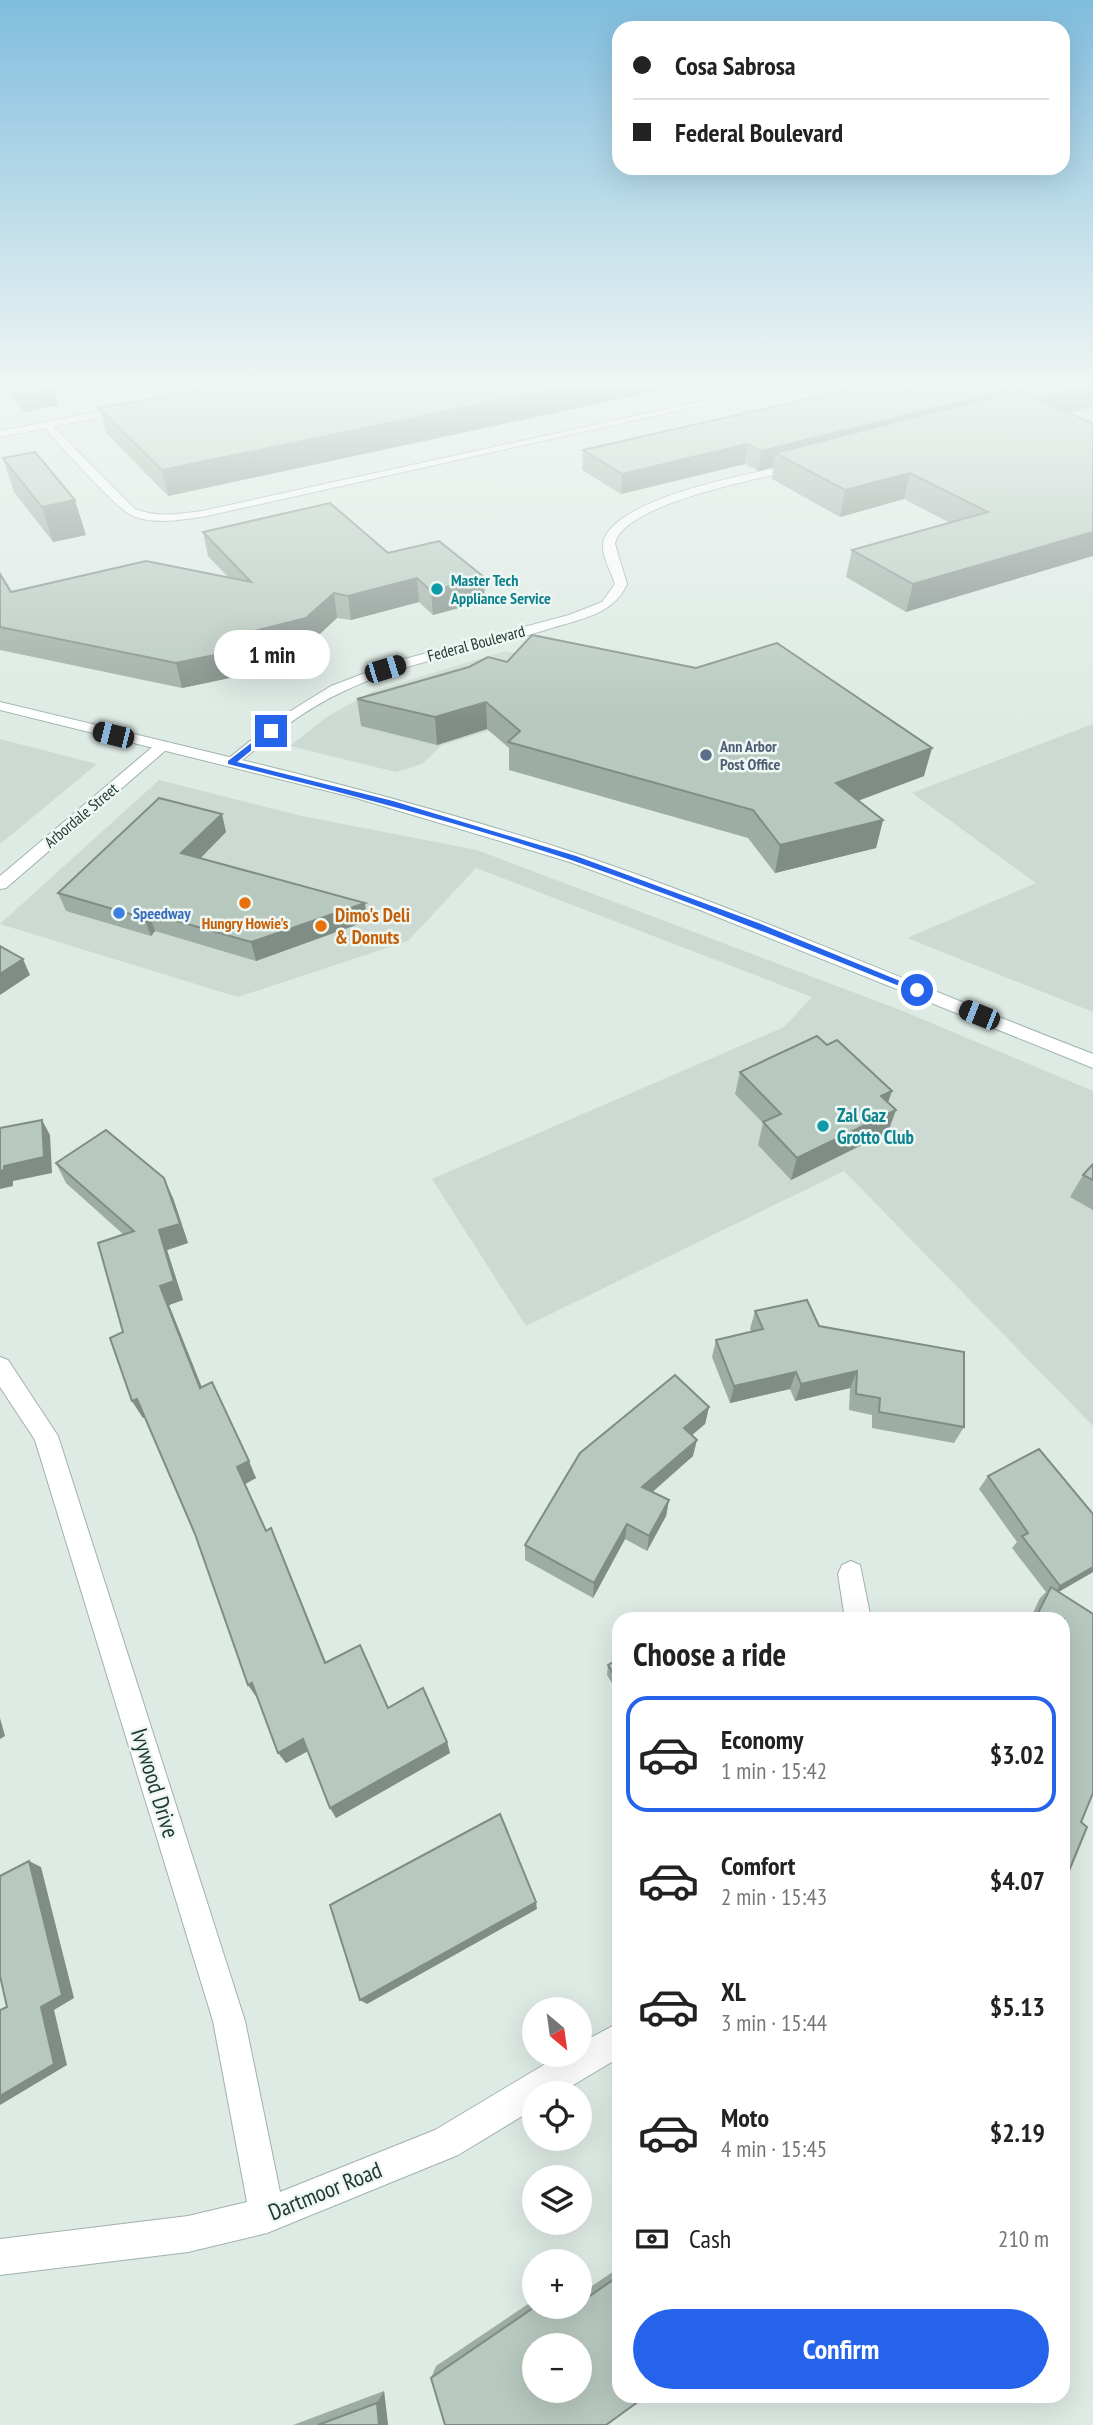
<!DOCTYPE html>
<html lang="en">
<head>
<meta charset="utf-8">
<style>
  :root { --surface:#fff; --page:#f6f6f6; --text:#222; --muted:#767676; --line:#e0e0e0; --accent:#2563eb }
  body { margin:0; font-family:"PT Sans Narrow",sans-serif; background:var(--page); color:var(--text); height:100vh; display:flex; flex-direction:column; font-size:26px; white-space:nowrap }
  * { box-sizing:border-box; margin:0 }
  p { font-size:23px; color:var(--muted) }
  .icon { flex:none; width:38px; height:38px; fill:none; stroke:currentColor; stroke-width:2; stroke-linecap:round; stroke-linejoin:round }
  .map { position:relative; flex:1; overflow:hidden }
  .drawer { position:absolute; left:612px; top:1612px; width:458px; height:791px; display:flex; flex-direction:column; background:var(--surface); border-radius:21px; box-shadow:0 7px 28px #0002 }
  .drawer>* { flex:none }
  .banner { position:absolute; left:612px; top:21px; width:458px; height:154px; border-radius:21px; box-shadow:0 7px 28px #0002; display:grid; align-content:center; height:154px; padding:0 21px; background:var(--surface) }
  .needle { width:46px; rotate:151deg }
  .tools { position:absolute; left:522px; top:1997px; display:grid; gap:14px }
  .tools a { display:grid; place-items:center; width:70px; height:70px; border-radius:50%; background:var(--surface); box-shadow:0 7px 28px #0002; font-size:35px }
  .end { position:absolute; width:32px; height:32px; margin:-16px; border:9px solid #2563eb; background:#fff; box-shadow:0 0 0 4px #fff }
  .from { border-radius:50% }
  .bubble { position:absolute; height:49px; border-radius:24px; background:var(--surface); box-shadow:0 7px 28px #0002; font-size:23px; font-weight:800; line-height:49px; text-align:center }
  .car { position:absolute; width:21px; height:42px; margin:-21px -10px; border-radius:9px; box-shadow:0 0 5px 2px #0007; background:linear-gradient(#222 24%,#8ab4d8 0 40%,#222 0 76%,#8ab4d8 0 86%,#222 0) }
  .banner b { display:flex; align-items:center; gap:24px; height:66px; font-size:26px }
  .banner b+b { border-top:2px solid var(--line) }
  .banner i { width:18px; height:18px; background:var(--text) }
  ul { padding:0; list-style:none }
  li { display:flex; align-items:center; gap:21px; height:116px; margin:0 14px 10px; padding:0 7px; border:4px solid transparent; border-radius:21px }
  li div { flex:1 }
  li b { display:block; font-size:26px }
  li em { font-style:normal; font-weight:800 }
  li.current { border-color:var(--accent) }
  li>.icon { width:63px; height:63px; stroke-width:1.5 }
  h2 { padding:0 21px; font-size:32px; line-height:84px }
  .pay { display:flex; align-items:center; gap:18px; height:77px; padding:0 21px; font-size:26px }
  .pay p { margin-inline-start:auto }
  .cta { display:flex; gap:14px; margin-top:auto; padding:14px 21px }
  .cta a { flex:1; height:80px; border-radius:42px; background:var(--accent); color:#fff; font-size:28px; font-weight:800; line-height:80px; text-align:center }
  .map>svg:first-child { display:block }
  .built { fill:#cddad3 }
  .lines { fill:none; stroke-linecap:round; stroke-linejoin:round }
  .street-casing { stroke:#a1b2ab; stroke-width:2 }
  .secondary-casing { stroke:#9eb6ab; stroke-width:2 }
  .street { fill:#fff; fill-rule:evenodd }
  .secondary { fill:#fff; fill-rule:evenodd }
  .wall { fill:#9daca4 }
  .shaded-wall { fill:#808c86 }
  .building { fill:#b7c8bf; stroke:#808c86; stroke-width:2; fill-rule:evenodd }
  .route { fill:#2563eb }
  .culture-dot { fill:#0f9aa8; stroke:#eff7f2; stroke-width:2.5 }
  .service-dot { fill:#5c6f8a; stroke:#eff7f2; stroke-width:2.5 }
  .food-dot { fill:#e8710a; stroke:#eff7f2; stroke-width:2.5 }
  .shop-dot { fill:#3f7fe0; stroke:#eff7f2; stroke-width:2.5 }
  .labels { text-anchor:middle; stroke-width:5; stroke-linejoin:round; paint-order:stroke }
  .far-culture-label { font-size:16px; font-weight:bold; fill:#0d838f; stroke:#eff7f2; text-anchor:start }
  .far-street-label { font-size:16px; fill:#203a31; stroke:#eff7f2 }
  .far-service-label { font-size:16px; font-weight:bold; fill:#4e5e75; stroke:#eff7f2; text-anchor:start }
  .far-shop-label { font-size:16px; font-weight:bold; fill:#366cbe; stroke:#eff7f2; text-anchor:start }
  .far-food-label { font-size:16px; font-weight:bold; fill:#c56008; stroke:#eff7f2 }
  .food-label { font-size:19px; font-weight:bold; fill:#c56008; stroke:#eff7f2; text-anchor:start }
  .culture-label { font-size:19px; font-weight:bold; fill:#0d838f; stroke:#eff7f2; text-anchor:start }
  .near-street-label { font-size:23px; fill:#203a31; stroke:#eff7f2 }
</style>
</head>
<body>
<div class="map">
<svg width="1093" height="2425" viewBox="0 0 1093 2425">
  <rect width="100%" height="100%" fill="#deeae4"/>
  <g class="built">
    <polygon points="506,651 646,683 442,745 422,764 396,772 290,746 328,716 373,691"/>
    <polygon points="1093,724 1093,1012 907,938 1036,883 912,793"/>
    <polygon points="0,739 97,764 0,844"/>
    <polygon points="159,780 302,816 477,850 903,1011 1093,1091 1093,1426 844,1171 526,1326 432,1179 784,1027 812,997 476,868 408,941 238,997 0,924"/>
  </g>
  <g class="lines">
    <defs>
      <g id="street">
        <path d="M 772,386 L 788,386 L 202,517 C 179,520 153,525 131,515 C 117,509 55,440 42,425 L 50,423 L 135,509 C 157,518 179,514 202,511 Z"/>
        <path d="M 800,463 L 805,466 L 804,468 C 767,477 622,503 615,544 L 627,584 C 614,614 581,619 552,628 C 482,650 409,660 342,692 C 303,710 269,738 236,765 L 231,766 L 224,762 L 276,720 L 331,686 L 397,661 L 569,615 L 602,602 L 615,584 C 611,570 598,551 605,537 C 626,495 755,473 800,463 Z"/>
        <polygon points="161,743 168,747 166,750 6,888 0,889 0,876 156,744"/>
        <polygon points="0,1357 8,1360 58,1436 245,2021 280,2192 435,2130 562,2054 579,2054 579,2044 620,2022 620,2057 560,2093 534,2093 534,2109 458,2155 267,2233 188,2252 0,2275 0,2239 188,2216 247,2202 213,2021 35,1440 0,1387"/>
        <polygon points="851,1561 860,1565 871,1619 845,1619 838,1574 842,1565"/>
      </g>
      <g id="secondary">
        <polygon points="205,386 219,386 177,399 172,396"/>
        <polygon points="128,406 131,407 131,411 0,437 0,431"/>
        <path d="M 0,702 C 194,749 391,792 581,855 C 754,914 922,988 1093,1054 L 1093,1068 L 700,910 L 570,862 L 356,798 L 0,710 Z"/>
      </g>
    </defs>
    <use href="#street" class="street-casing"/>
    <use href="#secondary" class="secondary-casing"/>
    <use href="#street" class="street"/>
    <use href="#secondary" class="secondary"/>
  </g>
  <g class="wall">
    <polygon points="2,386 52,386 59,405 24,412"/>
    <polygon points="221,386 680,386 168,496 106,433 99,408"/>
    <polygon points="927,386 1093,386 1093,406 1069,413 906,612 846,577 852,550 950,523 904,499 840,517 772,479 773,467 758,471 745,464 621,494 582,470 583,450 889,394"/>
    <polygon points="3,458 86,535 53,542 14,492"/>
    <polygon points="203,532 388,553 485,601 433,615 419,602 351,620 337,618 310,643 258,656 239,676 182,688 0,650 0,574 11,592 228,577 208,556"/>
    <polygon points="469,667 924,776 858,801 883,820 876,848 775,873 748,838 509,770 509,748 487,729 437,745 361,726 357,699"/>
    <polygon points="226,832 200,858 367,921 256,961 155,931 151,936 66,911 58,893"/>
    <polygon points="740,1072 888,1102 888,1132 791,1180 758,1145 763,1123 735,1094"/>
    <polygon points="56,1163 173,1198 188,1243 167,1250 183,1300 169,1305 201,1387 256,1478 245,1484 266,1530 278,1544 326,1662 388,1708 447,1742 450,1753 336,1818 308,1751 286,1763 258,1697 248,1685 195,1534 145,1417 143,1418 132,1401 123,1332 124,1235 66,1183"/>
    <polygon points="1093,1164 1093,1210 1070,1197 1083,1175"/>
    <polygon points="755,1311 819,1326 964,1427 954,1443 872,1428 872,1415 849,1410 850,1388 795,1401 790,1389 730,1403 712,1357 716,1340 752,1332 750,1329"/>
    <polygon points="709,1407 705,1424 692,1435 693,1456 652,1492 669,1500 666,1516 647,1551 625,1539 593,1598 525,1560 525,1545"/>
    <polygon points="1039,1449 1093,1514 1093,1572 1058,1592 1093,1614 1093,1793 1081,1822 1087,1827 1064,1883 1064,1619 1030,1619 1040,1598 1046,1592 1012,1548 1017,1542 979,1489 988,1476"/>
    <polygon points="620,1658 620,1696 607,1675 608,1665"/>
    <polygon points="620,2267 620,2396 431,2378 436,2366 534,2300 534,2306 579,2306 579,2283 583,2292"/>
    <polygon points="384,2391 388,2425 293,2425"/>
  </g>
  <g class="shaded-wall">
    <polygon points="568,386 680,386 168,496 162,470"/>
    <polygon points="1087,386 1093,386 1093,406 1029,423 1036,399"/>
    <polygon points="54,388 59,405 24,412 19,395"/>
    <polygon points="1004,391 999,410 775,453 773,467 758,471 761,451"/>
    <polygon points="747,444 745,464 621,494 622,474"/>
    <polygon points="910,473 904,499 840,517 845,490"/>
    <polygon points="75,500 86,535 53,542 42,507"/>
    <polygon points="1093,532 1093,556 906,612 913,584"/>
    <polygon points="484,577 485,601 433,615 431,591"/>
    <polygon points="417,578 419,602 351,620 348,596"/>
    <polygon points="334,593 337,618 310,643 258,656 239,676 182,688 176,663"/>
    <polygon points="486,702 487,729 437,745 435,717"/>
    <polygon points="932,748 924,776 830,811 836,783"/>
    <polygon points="222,814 226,832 187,872 181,853"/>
    <polygon points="883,820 876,848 775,873 780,845"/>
    <polygon points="365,903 367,921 256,961 251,942"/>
    <polygon points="149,913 155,931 151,936 144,918"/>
    <polygon points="23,959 30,975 0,995 0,974"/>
    <polygon points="892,1091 884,1114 881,1096"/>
    <polygon points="896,1110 888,1132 791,1180 797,1158"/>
    <polygon points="42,1120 50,1135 52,1173 13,1181 13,1186 0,1189 0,1171"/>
    <polygon points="164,1178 173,1198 188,1243 167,1250 183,1300 169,1305 209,1405 200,1388 160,1286 159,1230"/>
    <polygon points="857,1371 850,1388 795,1401 801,1384"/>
    <polygon points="796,1372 790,1389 730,1403 734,1386"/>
    <polygon points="137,1399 147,1416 143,1418 132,1401"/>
    <polygon points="709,1407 705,1424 680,1445 684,1428"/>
    <polygon points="697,1440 693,1456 640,1503 642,1487"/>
    <polygon points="249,1461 256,1478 245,1484 237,1467"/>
    <polygon points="669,1500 666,1516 647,1551 649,1536"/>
    <polygon points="627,1524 625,1539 593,1598 594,1583"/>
    <polygon points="271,1528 278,1544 331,1676 325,1663"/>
    <polygon points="1093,1567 1093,1572 1050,1597 1060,1586"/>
    <polygon points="252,1683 261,1696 257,1698 248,1685"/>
    <polygon points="0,1718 5,1736 0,1739"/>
    <polygon points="303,1739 310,1750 286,1763 278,1753"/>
    <polygon points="447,1742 450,1753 336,1818 330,1808"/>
    <polygon points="29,1861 41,1867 74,1998 54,2010 67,2065 0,2105 0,2096 41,2007"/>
    <polygon points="536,1902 537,1909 367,2004 360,2000"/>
    <polygon points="384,2391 388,2425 379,2425 377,2403"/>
  </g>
  <g class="building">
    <polygon points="11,386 52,386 54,388 19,395"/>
    <polygon points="221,386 568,386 162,470 99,408"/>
    <polygon points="864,386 870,386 889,394 927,386 991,386 1004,391 761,451 747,444 622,474 583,450"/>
    <polygon points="1029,386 1087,386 1036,399 1093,423 1093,532 913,584 852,550 988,512 910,473 845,490 775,453 1030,388"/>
    <polygon points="35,452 75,500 42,507 3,458"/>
    <polygon points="330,503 388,553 439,541 484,577 431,591 417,578 348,596 334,593 306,618 254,631 234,651 176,663 0,627 0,574 11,592 146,561 251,582 203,532"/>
    <polygon points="532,635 696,668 777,643 932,748 836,783 883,820 780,845 753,810 508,742 520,731 486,702 435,717 357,699 469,667 488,657 507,662"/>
    <polygon points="159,798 222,814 181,853 365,903 251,942 149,913 144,918 58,893"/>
    <polygon points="0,946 23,959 0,974"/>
    <polygon points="817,1036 827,1045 837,1040 892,1091 881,1096 896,1110 797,1158 763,1122 781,1114 740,1072"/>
    <polygon points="42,1120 44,1157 4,1166 4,1170 0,1171 0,1128"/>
    <polygon points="106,1130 164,1178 180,1224 159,1230 174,1281 160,1286 200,1388 212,1382 249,1461 237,1467 266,1531 271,1528 325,1663 360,1645 388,1708 423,1688 447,1742 330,1808 303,1739 278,1753 252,1683 248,1685 195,1534 137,1399 132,1401 110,1338 123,1332 98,1243 134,1231 56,1163"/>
    <polygon points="1093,1164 1093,1180 1083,1175"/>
    <polygon points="807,1300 819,1326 964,1352 964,1427 879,1412 880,1398 856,1394 857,1371 801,1384 796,1372 734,1386 716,1340 763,1329 755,1311"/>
    <polygon points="675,1375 709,1407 684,1428 697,1440 642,1487 669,1500 649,1536 627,1524 594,1583 525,1545 580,1453"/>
    <polygon points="1039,1449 1093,1514 1093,1567 1060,1586 1022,1536 1028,1533 988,1476"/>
    <polygon points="1051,1587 1093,1614 1093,1793 1081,1822 1087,1827 1064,1883 1064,1619 1035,1619"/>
    <polygon points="620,1658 620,1684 608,1665"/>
    <polygon points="500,1814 536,1902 360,2000 330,1905"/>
    <polygon points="29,1861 62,1995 41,2007 54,2064 0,2096 0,2010 7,2007 0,1976 0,1876"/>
    <path d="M 620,2275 L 620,2396 L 646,2396 L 606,2425 L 445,2425 L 431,2378 L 536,2306 L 579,2306 L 579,2286 L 584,2300 ZM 534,2345 L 579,2345 L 579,2390 L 534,2390 Z"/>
    <polygon points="377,2403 379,2425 318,2425"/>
  </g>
  <linearGradient id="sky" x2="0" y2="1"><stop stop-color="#80bdde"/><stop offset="0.53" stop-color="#f0f6f3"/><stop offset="1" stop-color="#f0f6f3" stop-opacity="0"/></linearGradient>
  <rect width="1093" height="725" fill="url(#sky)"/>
  <path class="route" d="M 269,729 L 275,731 L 237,762 L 393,801 L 576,856 L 761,924 L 922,990 L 914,992 C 800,946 687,900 571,860 C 458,822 343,793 228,764 L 228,761 Z"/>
  <g class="culture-dot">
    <circle cx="437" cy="589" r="7"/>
    <circle cx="823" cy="1126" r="7"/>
  </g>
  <circle class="service-dot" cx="706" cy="755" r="7"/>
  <g class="food-dot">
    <circle cx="245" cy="903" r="7"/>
    <circle cx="321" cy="926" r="7"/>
  </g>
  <circle class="shop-dot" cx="119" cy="913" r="7"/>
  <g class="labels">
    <g class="far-culture-label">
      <text x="451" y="586">Master Tech<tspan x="451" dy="18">Appliance Service</tspan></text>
    </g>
    <g class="far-street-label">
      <text transform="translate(476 643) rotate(-15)" y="6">Federal Boulevard</text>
      <text transform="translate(81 815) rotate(-40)" y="6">Arbordale Street</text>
    </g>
    <g class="far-service-label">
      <text x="720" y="752">Ann Arbor<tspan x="720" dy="18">Post Office</tspan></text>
    </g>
    <g class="far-shop-label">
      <text x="133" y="919">Speedway</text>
    </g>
    <g class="far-food-label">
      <text x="245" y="929">Hungry Howie's</text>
    </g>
    <g class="food-label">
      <text x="335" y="922">Dimo's Deli<tspan x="335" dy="22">&amp; Donuts</tspan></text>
    </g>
    <g class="culture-label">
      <text x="837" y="1122">Zal Gaz<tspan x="837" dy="22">Grotto Club</tspan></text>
    </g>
    <g class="near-street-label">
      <text transform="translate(155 1783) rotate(73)" y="8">Ivywood Drive</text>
      <text transform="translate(325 2191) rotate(-22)" y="8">Dartmoor Road</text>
    </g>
  </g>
</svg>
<div class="tools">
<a><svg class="needle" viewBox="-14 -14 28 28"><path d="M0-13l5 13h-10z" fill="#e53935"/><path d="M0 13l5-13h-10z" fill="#767676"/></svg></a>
<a><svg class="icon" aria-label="locate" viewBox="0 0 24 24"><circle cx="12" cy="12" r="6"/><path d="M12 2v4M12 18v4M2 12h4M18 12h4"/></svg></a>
<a><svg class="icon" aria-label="layers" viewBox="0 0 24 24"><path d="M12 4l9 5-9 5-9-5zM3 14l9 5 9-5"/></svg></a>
<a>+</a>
<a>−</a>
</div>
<i class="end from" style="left:917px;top:990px"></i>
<i class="end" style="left:271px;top:731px"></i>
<div class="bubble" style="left:214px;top:630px;width:116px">1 min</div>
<i class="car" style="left:385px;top:669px;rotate:73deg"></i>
<i class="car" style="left:113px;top:735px;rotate:284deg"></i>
<i class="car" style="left:979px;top:1015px;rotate:292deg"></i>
<div class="banner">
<b><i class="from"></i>Cosa Sabrosa</b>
<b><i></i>Federal Boulevard</b>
</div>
<section class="drawer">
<h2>Choose a ride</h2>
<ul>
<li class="current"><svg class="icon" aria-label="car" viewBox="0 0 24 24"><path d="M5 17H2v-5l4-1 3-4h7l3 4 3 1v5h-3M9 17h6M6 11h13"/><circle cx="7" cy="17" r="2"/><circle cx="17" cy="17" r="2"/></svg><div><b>Economy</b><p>1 min · 15:42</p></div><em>$3.02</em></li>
<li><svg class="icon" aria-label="car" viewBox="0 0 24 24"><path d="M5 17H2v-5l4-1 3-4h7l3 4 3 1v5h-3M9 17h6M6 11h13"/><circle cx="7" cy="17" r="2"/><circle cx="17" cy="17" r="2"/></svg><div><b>Comfort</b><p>2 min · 15:43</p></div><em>$4.07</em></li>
<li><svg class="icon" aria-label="car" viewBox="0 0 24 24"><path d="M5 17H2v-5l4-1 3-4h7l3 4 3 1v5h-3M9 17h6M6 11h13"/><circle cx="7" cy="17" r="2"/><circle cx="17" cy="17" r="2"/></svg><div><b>XL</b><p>3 min · 15:44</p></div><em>$5.13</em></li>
<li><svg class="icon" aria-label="car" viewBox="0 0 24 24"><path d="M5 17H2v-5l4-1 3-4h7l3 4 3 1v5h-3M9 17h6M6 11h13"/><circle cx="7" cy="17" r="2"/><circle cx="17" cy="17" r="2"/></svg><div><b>Moto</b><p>4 min · 15:45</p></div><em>$2.19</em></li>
</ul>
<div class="pay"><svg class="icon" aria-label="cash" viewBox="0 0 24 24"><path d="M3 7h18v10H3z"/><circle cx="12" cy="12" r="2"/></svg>Cash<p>210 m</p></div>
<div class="cta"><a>Confirm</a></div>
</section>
</div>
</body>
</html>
